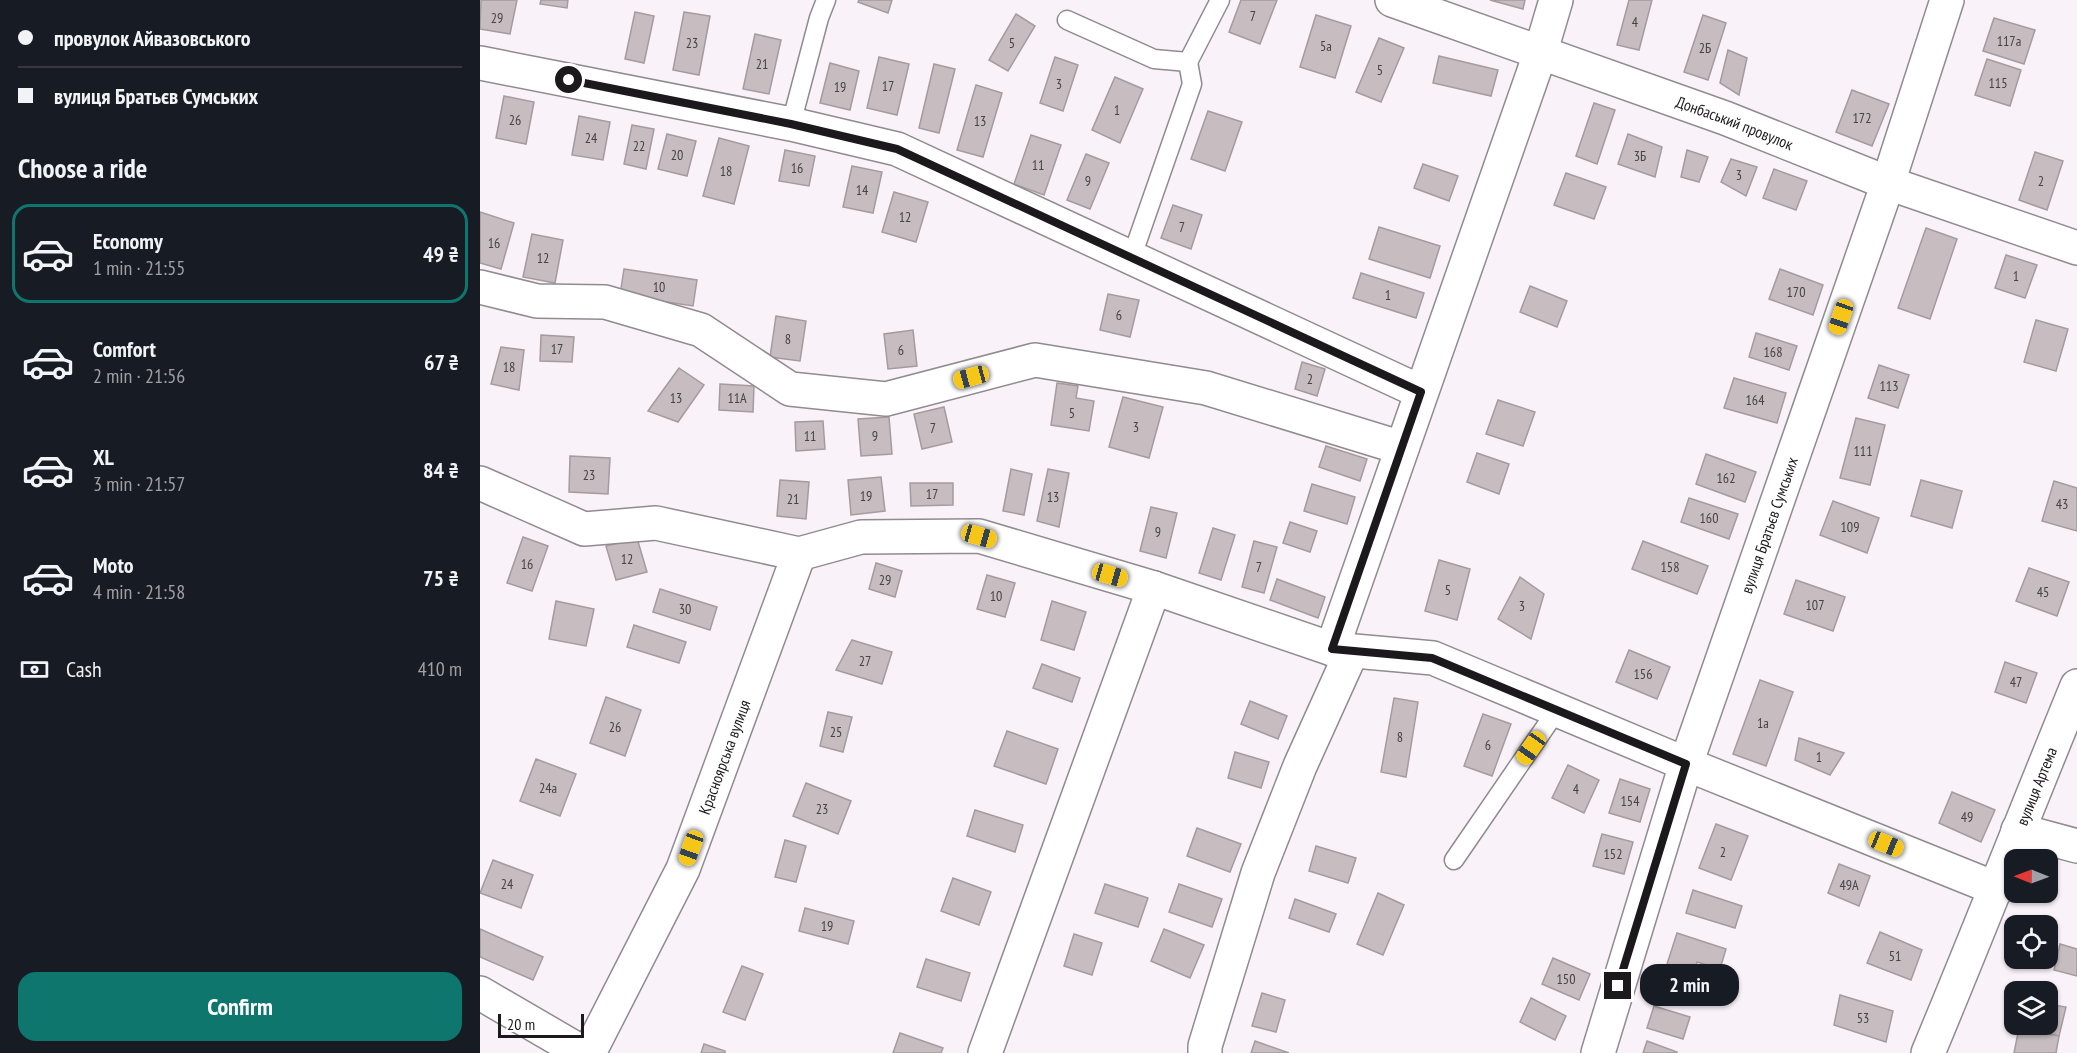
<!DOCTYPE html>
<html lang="en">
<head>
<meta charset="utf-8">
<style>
  :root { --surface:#171b24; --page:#242831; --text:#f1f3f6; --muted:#9ea1a6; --line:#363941; --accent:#0f766e }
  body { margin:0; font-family:"PT Sans Narrow",sans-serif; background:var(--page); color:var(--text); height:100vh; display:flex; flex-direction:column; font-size:22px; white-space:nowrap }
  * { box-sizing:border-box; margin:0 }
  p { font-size:20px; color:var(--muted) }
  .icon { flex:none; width:33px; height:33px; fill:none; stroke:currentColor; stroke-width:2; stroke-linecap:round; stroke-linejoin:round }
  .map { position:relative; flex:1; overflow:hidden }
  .panel { display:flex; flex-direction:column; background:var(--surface); width:480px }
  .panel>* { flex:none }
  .top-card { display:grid; align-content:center; height:132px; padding:0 18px; background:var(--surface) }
  .needle { width:39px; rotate:271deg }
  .fabs { position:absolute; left:1524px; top:849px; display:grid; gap:12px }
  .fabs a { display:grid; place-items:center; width:54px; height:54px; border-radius:12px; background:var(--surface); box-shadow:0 2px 4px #0004; font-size:30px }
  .scale { position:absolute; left:18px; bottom:15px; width:86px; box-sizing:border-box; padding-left:6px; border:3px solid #1c191c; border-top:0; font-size:16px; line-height:21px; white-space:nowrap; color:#1c191c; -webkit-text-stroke:4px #fff; paint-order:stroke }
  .end { position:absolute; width:27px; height:27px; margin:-14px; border:8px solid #1c191c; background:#fff; box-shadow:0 0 0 3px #fff }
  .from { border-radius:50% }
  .bubble { position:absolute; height:42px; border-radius:18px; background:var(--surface); box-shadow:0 2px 4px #0004; font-size:20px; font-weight:600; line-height:42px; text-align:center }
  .car { position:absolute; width:18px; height:36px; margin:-18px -9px; border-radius:8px; box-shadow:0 0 4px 2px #0007; background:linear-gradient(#f5c518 24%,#345 0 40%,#f5c518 0 76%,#345 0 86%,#f5c518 0) }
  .top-card b { display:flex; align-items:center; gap:21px; height:57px; font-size:22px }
  .top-card b+b { border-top:2px solid var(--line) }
  .top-card i { width:15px; height:15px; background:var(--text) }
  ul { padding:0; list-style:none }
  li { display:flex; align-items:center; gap:18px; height:99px; margin:0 12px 9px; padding:0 6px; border:3px solid transparent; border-radius:18px }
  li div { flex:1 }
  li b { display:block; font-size:22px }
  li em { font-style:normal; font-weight:600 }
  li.on { border-color:var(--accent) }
  li>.icon { width:54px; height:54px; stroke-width:1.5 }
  h2 { padding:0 18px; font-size:27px; line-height:72px }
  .pay { display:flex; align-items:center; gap:15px; height:66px; padding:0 18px; font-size:22px }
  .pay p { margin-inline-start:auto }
  .button { display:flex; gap:12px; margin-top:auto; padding:12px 18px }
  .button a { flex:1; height:69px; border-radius:18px; background:var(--accent); color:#fff; font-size:24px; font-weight:600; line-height:69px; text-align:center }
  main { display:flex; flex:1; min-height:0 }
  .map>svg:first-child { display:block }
  .building { fill:#c7bcc0; stroke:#a59b9e; stroke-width:1.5 }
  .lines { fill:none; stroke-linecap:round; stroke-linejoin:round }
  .service-casing { stroke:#918a91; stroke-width:21 }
  .minor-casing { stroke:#918a91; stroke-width:36 }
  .tertiary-casing { stroke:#918a91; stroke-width:36 }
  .service { stroke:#fff; stroke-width:18 }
  .minor { stroke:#fff; stroke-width:33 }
  .tertiary { stroke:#fff; stroke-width:33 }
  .route { stroke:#1c191c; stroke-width:8 }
  .labels { text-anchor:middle; stroke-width:4.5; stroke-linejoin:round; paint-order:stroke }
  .number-label { font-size:14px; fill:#474245 }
  .street-label { font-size:16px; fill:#1c191c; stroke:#fff }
</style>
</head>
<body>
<main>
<section class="panel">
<div class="top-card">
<b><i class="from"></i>провулок Айвазовського</b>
<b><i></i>вулиця Братьєв Сумських</b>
</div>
<h2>Choose a ride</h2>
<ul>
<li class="on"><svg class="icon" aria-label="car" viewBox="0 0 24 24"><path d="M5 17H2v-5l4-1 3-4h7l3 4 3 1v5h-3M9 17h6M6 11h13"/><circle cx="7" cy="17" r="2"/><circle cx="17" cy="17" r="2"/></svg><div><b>Economy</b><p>1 min · 21:55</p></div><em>49 ₴</em></li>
<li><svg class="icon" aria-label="car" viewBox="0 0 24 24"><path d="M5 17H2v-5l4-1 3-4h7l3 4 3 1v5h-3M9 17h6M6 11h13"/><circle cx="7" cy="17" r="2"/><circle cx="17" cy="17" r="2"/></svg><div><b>Comfort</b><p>2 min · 21:56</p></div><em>67 ₴</em></li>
<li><svg class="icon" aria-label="car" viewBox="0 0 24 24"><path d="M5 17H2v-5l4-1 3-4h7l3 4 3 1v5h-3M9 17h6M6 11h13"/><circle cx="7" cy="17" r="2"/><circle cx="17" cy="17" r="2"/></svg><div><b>XL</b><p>3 min · 21:57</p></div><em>84 ₴</em></li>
<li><svg class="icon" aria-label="car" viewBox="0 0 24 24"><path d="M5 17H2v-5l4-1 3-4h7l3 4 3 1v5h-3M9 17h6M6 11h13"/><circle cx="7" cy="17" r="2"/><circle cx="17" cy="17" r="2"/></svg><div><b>Moto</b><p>4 min · 21:58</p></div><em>75 ₴</em></li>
</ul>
<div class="pay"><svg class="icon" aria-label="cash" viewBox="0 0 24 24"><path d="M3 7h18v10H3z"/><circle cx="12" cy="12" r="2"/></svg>Cash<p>410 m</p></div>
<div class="button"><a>Confirm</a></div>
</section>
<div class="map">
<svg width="1597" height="1053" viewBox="0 0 1597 1053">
  <rect width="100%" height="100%" fill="#faf2f9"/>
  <g class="building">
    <polygon points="1,0 37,0 30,34 0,29"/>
    <polygon points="61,0 88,0 87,8 60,4"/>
    <polygon points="379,0 412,0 408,13 378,2"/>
    <polygon points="761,0 797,0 780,44 749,32"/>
    <polygon points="1010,0 1045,0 1043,9"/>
    <polygon points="1149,0 1172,0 1159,50 1137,45"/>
    <polygon points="155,12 174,16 164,63 145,59"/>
    <polygon points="204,12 230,16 219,75 193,70"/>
    <polygon points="536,14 555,26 528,71 509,60"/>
    <polygon points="836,15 871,26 855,78 820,67"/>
    <polygon points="1223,15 1246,23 1228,80 1204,72"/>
    <polygon points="1514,18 1555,30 1544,64 1503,51"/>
    <polygon points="275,34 301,40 289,94 263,89"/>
    <polygon points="899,38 924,48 901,102 876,92"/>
    <polygon points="1248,50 1267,58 1259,95 1240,83"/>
    <polygon points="959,56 1018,70 1011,96 953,83"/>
    <polygon points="399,57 429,64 417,115 387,108"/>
    <polygon points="575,57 598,65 583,111 560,103"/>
    <polygon points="1507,59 1541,70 1530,106 1495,95"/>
    <polygon points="350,63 379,71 370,110 340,103"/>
    <polygon points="454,64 475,69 459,133 439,128"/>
    <polygon points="635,77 663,89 640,143 612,130"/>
    <polygon points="496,85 522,93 503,157 477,150"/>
    <polygon points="1372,90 1409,104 1392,146 1356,132"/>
    <polygon points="24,96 54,102 46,144 16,138"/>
    <polygon points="1114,103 1135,110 1117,164 1096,156"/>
    <polygon points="728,111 762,122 745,171 711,159"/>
    <polygon points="99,116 130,122 123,160 92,155"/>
    <polygon points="152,125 174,129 166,169 144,164"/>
    <polygon points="187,134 216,141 207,176 178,169"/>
    <polygon points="1148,134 1182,147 1175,177 1138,164"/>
    <polygon points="551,135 581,145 564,195 534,184"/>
    <polygon points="239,138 269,146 254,204 223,196"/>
    <polygon points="305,150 335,156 329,186 299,181"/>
    <polygon points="1207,150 1228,157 1219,182 1201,177"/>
    <polygon points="1555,152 1583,161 1567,210 1539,200"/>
    <polygon points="606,154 629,163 610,209 587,200"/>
    <polygon points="1251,159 1277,167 1266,196 1241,182"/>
    <polygon points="943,164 978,176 969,201 934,188"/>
    <polygon points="372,166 402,172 393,213 363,207"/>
    <polygon points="1294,169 1327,181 1316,210 1283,198"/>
    <polygon points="1086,173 1126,187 1114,219 1074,205"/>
    <polygon points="414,192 448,202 436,242 402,232"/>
    <polygon points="693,205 722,215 711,249 681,238"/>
    <polygon points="0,212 34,223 21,269 0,263"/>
    <polygon points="899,227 960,246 950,278 889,259"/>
    <polygon points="1446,228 1477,239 1450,319 1418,308"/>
    <polygon points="52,234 83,240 75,283 43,277"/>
    <polygon points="1526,255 1557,265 1545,298 1515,288"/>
    <polygon points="144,269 217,280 213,306 140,295"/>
    <polygon points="1300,269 1343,285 1333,315 1289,299"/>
    <polygon points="881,273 944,293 936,318 873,298"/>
    <polygon points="1050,286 1087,301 1077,327 1040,312"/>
    <polygon points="628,294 659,300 650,337 620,330"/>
    <polygon points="296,316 326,321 320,361 290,357"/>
    <polygon points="1556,320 1588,329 1576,371 1544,362"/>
    <polygon points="433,330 437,366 408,369 404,334"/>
    <polygon points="1276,333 1317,346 1309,370 1269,357"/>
    <polygon points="61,335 94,337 92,362 60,361"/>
    <polygon points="21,347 44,350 39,390 11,384"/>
    <polygon points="822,362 845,369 837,396 815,389"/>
    <polygon points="1399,365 1429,375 1418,408 1388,398"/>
    <polygon points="199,368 224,385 198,422 168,411"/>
    <polygon points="1254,378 1306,393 1297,423 1244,408"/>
    <polygon points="577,383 598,386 596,398 614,401 609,431 571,425"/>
    <polygon points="240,384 274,386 273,412 239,410"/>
    <polygon points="643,397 683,407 669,458 629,447"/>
    <polygon points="1018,400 1055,412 1043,446 1006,434"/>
    <polygon points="464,407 472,442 442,449 434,414"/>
    <polygon points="409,417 412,454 381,456 378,419"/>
    <polygon points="1376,418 1405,425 1390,485 1360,478"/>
    <polygon points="343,421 345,449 316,451 315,422"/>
    <polygon points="846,446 887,459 880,481 839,467"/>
    <polygon points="997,453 1029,464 1019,494 987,482"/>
    <polygon points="1226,454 1276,472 1265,502 1216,484"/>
    <polygon points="90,456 130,458 128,494 89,492"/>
    <polygon points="531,469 552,474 544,515 523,511"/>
    <polygon points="568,469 589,473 579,527 557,521"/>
    <polygon points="401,477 405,511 371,515 368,480"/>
    <polygon points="300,480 329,482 326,519 297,516"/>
    <polygon points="1441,480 1482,491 1472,528 1431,516"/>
    <polygon points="1574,481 1597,488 1597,531 1562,521"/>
    <polygon points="430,483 473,483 473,505 431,506"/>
    <polygon points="832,484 875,497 867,524 824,511"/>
    <polygon points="1209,498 1258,514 1249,539 1201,522"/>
    <polygon points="1353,501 1399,518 1387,553 1340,535"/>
    <polygon points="671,507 697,513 686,558 660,551"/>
    <polygon points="810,522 837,531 830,552 803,543"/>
    <polygon points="733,528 755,535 741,580 719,573"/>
    <polygon points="43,537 68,546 52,591 27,583"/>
    <polygon points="157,538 167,572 136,580 126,546"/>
    <polygon points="774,541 797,547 784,593 762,587"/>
    <polygon points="1163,541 1228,566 1217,594 1152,569"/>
    <polygon points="959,560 990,569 977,620 945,611"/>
    <polygon points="396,563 422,571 415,597 389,589"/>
    <polygon points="1549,568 1589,582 1577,616 1536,601"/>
    <polygon points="507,575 535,583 525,617 497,609"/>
    <polygon points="1040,577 1064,594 1051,639 1018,619"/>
    <polygon points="797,579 845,597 838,618 790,600"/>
    <polygon points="1316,580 1365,597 1353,631 1304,614"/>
    <polygon points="180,589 237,607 230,630 173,612"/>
    <polygon points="76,601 114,609 106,646 69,639"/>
    <polygon points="572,601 606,612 594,650 561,640"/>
    <polygon points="154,625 206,642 199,663 147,647"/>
    <polygon points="372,640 412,652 402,684 356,670"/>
    <polygon points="1149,650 1190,667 1177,699 1136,682"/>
    <polygon points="1525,662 1557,673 1546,703 1515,692"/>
    <polygon points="562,664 600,678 592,702 553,688"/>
    <polygon points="1280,680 1313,692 1286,766 1253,754"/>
    <polygon points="126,697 161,710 145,756 110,743"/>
    <polygon points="914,698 938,702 926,777 901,772"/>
    <polygon points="770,701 807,716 798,739 761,724"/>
    <polygon points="348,712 372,717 363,752 340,746"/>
    <polygon points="1003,714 1031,724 1012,776 984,766"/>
    <polygon points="527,731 578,749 566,784 514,766"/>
    <polygon points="1319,738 1364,753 1350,775 1315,760"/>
    <polygon points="755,752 789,762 781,788 748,778"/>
    <polygon points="56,759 96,774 80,816 40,801"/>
    <polygon points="1088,765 1119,780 1104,813 1072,798"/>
    <polygon points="1140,779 1170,789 1160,822 1129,813"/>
    <polygon points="326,783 371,801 358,834 313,816"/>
    <polygon points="1472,792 1515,810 1501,842 1459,823"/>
    <polygon points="495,810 543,825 535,852 487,836"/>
    <polygon points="1236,824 1268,836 1251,880 1219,868"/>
    <polygon points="717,828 761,844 750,872 707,856"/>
    <polygon points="1122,834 1153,842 1144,874 1113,866"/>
    <polygon points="305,840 326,846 316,882 295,877"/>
    <polygon points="836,846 876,858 868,883 829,871"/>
    <polygon points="13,860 53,875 41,908 0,893"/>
    <polygon points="1359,864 1390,876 1379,906 1348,893"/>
    <polygon points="473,878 511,892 499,925 461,911"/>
    <polygon points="625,884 668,898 658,927 615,913"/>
    <polygon points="699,884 742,899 732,927 689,912"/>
    <polygon points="1213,890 1262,906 1255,928 1206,913"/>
    <polygon points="898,893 924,905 903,955 877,944"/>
    <polygon points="815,899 856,914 849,932 809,918"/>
    <polygon points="325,908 374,921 368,944 319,931"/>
    <polygon points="0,929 63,957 53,980 0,957"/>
    <polygon points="684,929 724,945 710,978 671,961"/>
    <polygon points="1400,932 1442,950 1431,980 1387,963"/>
    <polygon points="1197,933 1246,949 1240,969 1217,962 1207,995 1180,986"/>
    <polygon points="594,934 622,943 612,975 584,966"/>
    <polygon points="1580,944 1597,949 1597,976 1574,970"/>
    <polygon points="1073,958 1110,974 1099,1000 1062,984"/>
    <polygon points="446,959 490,973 481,1001 437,987"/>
    <polygon points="262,966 283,974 265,1020 243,1012"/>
    <polygon points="782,993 805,1000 796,1032 772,1026"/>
    <polygon points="1360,995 1413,1011 1406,1042 1354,1025"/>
    <polygon points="1051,998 1086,1016 1075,1040 1040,1022"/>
    <polygon points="1568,1004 1586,1007 1579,1036 1539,1028 1540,1024 1568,1024"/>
    <polygon points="1174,1006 1210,1017 1203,1039 1167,1028"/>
    <polygon points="1539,1028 1579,1036 1576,1053 1534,1053"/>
    <polygon points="420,1033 463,1048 461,1053 413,1053"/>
    <polygon points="775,1041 809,1053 771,1053"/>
    <polygon points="1167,1041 1197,1052 1196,1053 1163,1053"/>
    <polygon points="224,1044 245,1051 245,1053 221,1053"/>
  </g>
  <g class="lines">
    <defs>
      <g id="service">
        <polyline points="587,20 674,59 708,62 740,0"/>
        <polyline points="311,124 339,18 346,0"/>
        <polyline points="651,259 712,84 708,62"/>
        <polyline points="974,860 1077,710"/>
      </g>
      <g id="minor">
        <path id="s1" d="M 912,0 L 1245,118 L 1408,183 L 1597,248"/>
        <polyline points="0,63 311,124 417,149 941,392"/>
        <polyline points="0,287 57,301 125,302 221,330 310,389 406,399 555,360 726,388 922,448"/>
        <polyline points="0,483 104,529 176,523 319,554 381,537 499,536 674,588 852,649 953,658 1206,764 1517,889"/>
        <polyline points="852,649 1060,54 1076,0"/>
        <polyline points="1538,830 1597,846"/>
        <polyline points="0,993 103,1053"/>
        <path id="s2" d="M 109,1053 L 203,869 L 319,554"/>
        <polyline points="505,1053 674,588"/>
        <polyline points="725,1053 725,1046 778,873 820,766 872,651"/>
        <path id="s3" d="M 1118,1053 L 1206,764 L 1408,183 L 1467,0"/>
      </g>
      <g id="tertiary">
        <path id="s4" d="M 1448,1053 C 1499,931 1547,808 1597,686"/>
      </g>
    </defs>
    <use href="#service" class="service-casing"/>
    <use href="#minor" class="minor-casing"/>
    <use href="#tertiary" class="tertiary-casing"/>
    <use href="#service" class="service"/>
    <use href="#minor" class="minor"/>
    <use href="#tertiary" class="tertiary"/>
  </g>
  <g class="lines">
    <polyline class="route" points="89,80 311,124 417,149 941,392 852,649 952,658 1206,764 1138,986"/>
  </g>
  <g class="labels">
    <g class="number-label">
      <text x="773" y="21">7</text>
      <text x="17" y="23">29</text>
      <text x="1155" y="27">4</text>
      <text x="1529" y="46">117а</text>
      <text x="212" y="48">23</text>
      <text x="532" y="48">5</text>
      <text x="846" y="51">5а</text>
      <text x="1225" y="53">2Б</text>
      <text x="282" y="69">21</text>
      <text x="900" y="75">5</text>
      <text x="1518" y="88">115</text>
      <text x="579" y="89">3</text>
      <text x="408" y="91">17</text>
      <text x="360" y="92">19</text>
      <text x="637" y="115">1</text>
      <text x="1382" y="123">172</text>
      <text x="35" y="125">26</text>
      <text x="500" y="126">13</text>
      <text x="111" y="143">24</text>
      <text x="159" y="151">22</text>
      <text x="197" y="160">20</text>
      <text x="1160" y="161">3Б</text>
      <text x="558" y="170">11</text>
      <text x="317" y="173">16</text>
      <text x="246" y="176">18</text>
      <text x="1259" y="180">3</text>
      <text x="608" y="186">9</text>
      <text x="1561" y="186">2</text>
      <text x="382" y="195">14</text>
      <text x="425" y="222">12</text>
      <text x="702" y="232">7</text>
      <text x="14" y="248">16</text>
      <text x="63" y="263">12</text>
      <text x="1536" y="281">1</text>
      <text x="179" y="292">10</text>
      <text x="1316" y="297">170</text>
      <text x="908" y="300">1</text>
      <text x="639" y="320">6</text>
      <text x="308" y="344">8</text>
      <text x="77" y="354">17</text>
      <text x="421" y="355">6</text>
      <text x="1293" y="357">168</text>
      <text x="29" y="372">18</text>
      <text x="830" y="384">2</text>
      <text x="1409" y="391">113</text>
      <text x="196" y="403">13</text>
      <text x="257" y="403">11А</text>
      <text x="1275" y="405">164</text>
      <text x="592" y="418">5</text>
      <text x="656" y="432">3</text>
      <text x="453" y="433">7</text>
      <text x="330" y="441">11</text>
      <text x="395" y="441">9</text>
      <text x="1383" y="456">111</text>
      <text x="109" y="480">23</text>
      <text x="1246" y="483">162</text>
      <text x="452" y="499">17</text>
      <text x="386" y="501">19</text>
      <text x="573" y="502">13</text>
      <text x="313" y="504">21</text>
      <text x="1582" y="509">43</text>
      <text x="1229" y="523">160</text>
      <text x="1370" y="532">109</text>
      <text x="678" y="537">9</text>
      <text x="147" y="564">12</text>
      <text x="47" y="569">16</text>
      <text x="779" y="572">7</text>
      <text x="1190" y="572">158</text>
      <text x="405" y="585">29</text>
      <text x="968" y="595">5</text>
      <text x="1563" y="597">45</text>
      <text x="516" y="601">10</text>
      <text x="1335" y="610">107</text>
      <text x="1042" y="611">3</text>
      <text x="205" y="614">30</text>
      <text x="385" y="666">27</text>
      <text x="1163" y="679">156</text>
      <text x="1536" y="687">47</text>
      <text x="1283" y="728">1а</text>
      <text x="135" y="732">26</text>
      <text x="356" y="737">25</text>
      <text x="920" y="742">8</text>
      <text x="1008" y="750">6</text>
      <text x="1339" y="762">1</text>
      <text x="68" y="793">24а</text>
      <text x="1096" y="794">4</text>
      <text x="1150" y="806">154</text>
      <text x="342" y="814">23</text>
      <text x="1487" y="822">49</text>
      <text x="1243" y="857">2</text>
      <text x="1133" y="859">152</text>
      <text x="27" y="889">24</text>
      <text x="1369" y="890">49А</text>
      <text x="347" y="931">19</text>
      <text x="1415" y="961">51</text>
      <text x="1086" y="984">150</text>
      <text x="1383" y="1023">53</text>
    </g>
    <g class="street-label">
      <text dy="6" stroke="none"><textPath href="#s1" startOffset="364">Донбаський провулок</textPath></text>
      <text dy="6" stroke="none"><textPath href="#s3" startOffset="555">вулиця Братьєв Сумських</textPath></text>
      <text dy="6" stroke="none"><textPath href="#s2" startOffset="326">Красноярська вулиця</textPath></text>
      <text dy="6" stroke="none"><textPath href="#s4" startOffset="288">вулиця Артема</textPath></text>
    </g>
  </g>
</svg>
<div class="fabs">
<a><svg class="needle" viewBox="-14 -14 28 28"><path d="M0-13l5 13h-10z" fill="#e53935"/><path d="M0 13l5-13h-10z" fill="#9ea1a6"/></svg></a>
<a><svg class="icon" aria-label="locate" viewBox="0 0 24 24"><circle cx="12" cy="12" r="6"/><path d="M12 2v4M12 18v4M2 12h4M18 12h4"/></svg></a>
<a><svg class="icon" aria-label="layers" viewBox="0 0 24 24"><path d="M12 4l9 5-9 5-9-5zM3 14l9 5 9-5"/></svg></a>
</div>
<div class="scale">20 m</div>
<i class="end from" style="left:89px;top:80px"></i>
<i class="end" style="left:1138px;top:986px"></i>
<div class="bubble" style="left:1160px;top:964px;width:99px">2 min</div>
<i class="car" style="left:1361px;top:317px;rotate:199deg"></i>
<i class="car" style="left:491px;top:377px;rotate:255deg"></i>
<i class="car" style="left:499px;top:536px;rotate:106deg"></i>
<i class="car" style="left:630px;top:575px;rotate:106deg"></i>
<i class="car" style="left:1051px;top:748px;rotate:215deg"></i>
<i class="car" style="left:1406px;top:844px;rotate:112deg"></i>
<i class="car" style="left:211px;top:848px;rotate:200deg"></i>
</div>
</main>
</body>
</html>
